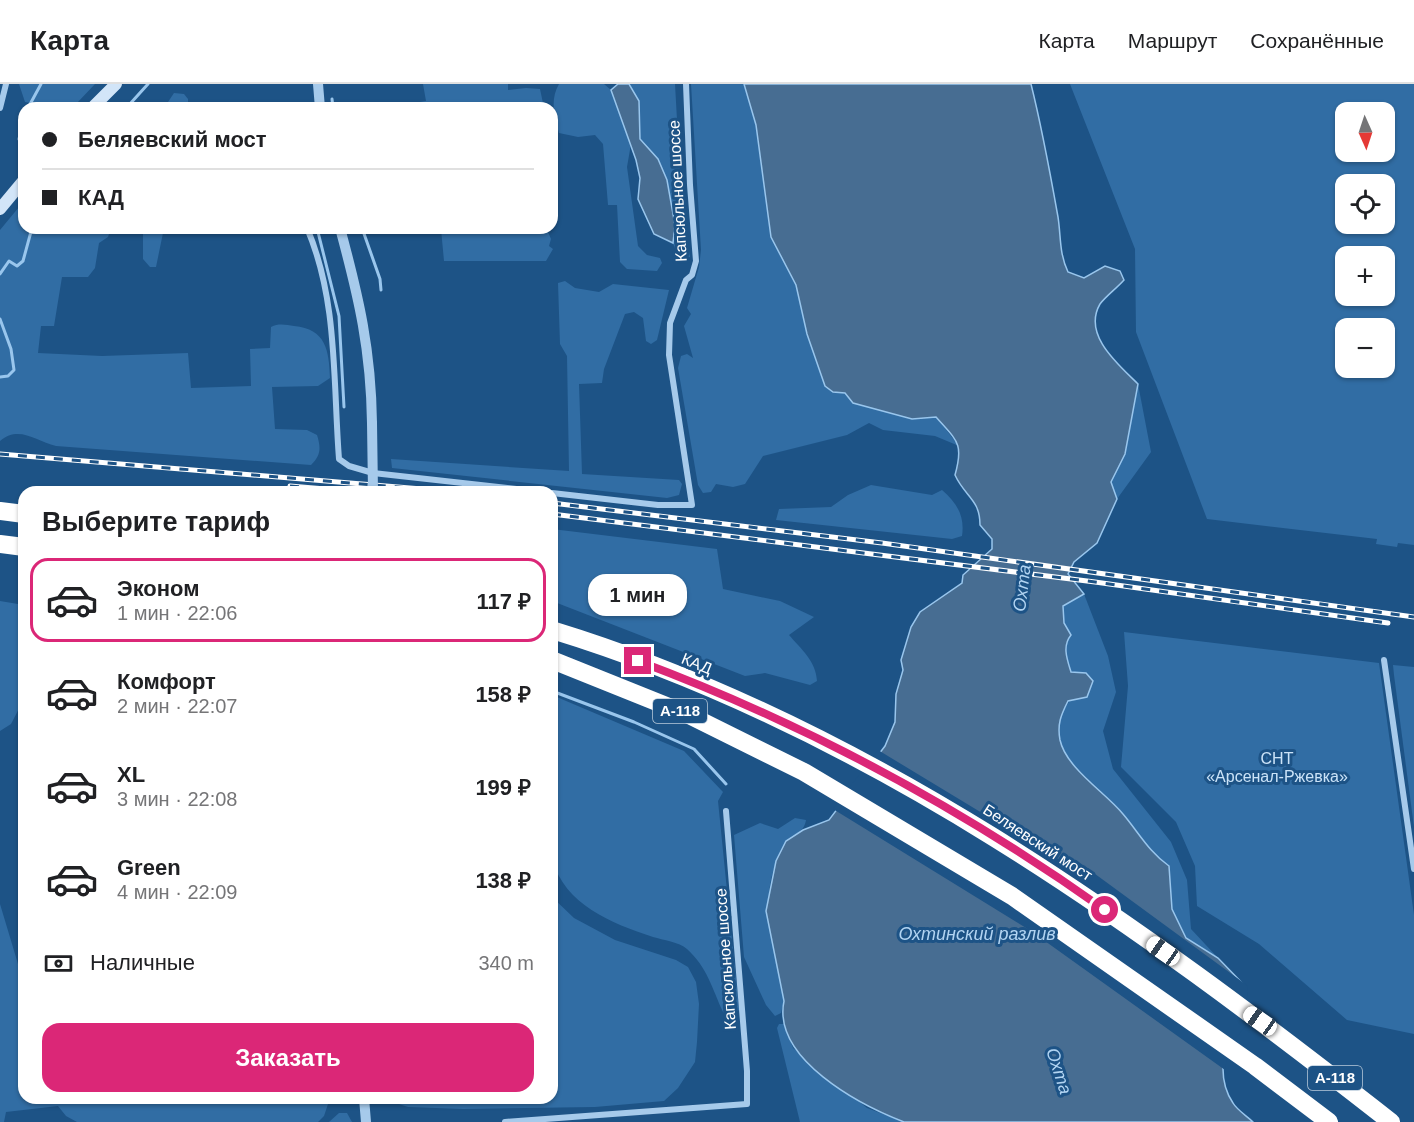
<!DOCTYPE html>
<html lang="ru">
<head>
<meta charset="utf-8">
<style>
  :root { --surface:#fff; --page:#f6f6f6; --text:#202124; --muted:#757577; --line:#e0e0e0; --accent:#db2777 }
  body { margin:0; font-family:Arial,sans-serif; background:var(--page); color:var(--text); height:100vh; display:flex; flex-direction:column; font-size:22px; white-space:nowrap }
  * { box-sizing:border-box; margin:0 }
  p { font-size:20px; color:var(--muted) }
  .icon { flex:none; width:33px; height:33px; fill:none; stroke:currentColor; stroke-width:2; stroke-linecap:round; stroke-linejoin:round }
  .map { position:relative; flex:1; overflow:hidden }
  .details { position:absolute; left:18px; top:402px; width:540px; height:618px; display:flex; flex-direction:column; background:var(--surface); border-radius:18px; box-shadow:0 2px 4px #0004 }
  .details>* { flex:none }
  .banner { position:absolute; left:18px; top:18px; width:540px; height:132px; border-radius:18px; box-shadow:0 2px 4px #0004; display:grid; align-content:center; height:132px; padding:0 24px; background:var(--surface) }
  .needle { width:39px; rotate:177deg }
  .buttons { position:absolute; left:1335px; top:18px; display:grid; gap:12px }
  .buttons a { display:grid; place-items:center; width:60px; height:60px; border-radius:12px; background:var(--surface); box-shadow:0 2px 4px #0004; font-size:30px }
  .end { position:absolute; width:27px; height:27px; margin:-14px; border:8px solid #db2777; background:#fff; box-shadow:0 0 0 3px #fff }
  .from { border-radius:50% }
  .bubble { position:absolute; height:42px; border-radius:18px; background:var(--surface); box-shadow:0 2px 4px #0004; font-size:20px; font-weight:800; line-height:42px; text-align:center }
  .car { position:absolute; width:18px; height:36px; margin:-18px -9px; border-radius:8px; box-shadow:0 0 4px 2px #0007; background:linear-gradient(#fff 24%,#345 0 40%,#fff 0 76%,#345 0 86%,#fff 0) }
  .banner b { display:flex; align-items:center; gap:21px; height:57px; font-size:22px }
  .banner b+b { border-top:2px solid var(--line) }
  .banner i { width:15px; height:15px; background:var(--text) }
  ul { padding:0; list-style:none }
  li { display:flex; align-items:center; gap:18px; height:84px; margin:0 12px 9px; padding:0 12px; border:3px solid transparent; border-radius:18px }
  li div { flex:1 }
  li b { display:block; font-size:22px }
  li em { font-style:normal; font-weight:800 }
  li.selected { border-color:var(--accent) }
  li>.icon { width:54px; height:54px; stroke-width:1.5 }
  h2 { padding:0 24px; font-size:27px; line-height:72px }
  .pay { display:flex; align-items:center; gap:15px; height:66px; padding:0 24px; font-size:22px }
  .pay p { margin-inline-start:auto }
  .button { display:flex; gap:12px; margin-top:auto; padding:12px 24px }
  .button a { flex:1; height:69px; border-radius:18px; background:var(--accent); color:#fff; font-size:24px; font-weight:800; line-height:69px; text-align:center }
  header { display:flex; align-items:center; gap:36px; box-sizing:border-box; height:84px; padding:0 30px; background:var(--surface); border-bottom:2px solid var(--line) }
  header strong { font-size:28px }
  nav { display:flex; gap:33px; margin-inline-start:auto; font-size:21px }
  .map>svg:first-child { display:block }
  .green { fill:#316da4; fill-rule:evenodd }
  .water { fill:#476d92; stroke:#99c6ed; stroke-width:1.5 }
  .pier { fill:#1d5386 }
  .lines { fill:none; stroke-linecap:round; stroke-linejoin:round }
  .stream { stroke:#99c6ed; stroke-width:3 }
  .minor { stroke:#a6caeb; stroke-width:6 }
  .tertiary { stroke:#a6caeb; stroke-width:10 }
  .secondary { stroke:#d2e5f8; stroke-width:12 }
  .motorway { stroke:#fff; stroke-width:18 }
  .rail-casing { stroke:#fff; stroke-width:5 }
  .rail { stroke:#1d5386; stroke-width:3; stroke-dasharray:9; stroke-linecap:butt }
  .tertiary-bridge { stroke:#a6caeb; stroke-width:10 }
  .route { stroke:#db2777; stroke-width:8 }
  .labels { text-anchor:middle; stroke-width:6; stroke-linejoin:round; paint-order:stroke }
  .shield { fill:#1d5386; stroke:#bbcbdb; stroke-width:1.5 }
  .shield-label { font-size:15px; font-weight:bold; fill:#fff }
  .street-label { font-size:16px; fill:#fff; stroke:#1d5386 }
  .park-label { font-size:16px; fill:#cbe3f8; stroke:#1d5386 }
  .water-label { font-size:18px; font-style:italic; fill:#b2d4f2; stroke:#1d5386 }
</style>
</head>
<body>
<header>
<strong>Карта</strong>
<nav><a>Карта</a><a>Маршрут</a><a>Сохранённые</a></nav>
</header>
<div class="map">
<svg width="1414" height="1038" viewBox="0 0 1414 1038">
  <rect width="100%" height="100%" fill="#1d5386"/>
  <g class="green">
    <path d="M 19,0 L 95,0 L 77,19 C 57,18 46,23 25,18 Z"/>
    <polygon points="423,0 508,0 508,6 526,4 540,5 544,24 384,24 426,17"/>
    <path d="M 559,0 L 604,0 L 611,6 L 631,60 L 627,83 L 638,162 L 647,171 L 660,174 L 662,179 L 657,187 L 627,185 L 620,178 L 617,121 L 608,121 L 603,60 L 595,51 L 578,53 L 559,49 C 554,33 550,15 559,0 Z"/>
    <polygon points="629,0 675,0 682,126 690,173 682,176 677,171 673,159 675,141 667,96 658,75 640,55 639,17"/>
    <polygon points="691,0 744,0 756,41 771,153 796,201 807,250 825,302 833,308 845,309 912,335 936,333 959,362 935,352 883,346 869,339 847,351 763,372 745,400 733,403 716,400 711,408 703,409 698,401 678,284 681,272 687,270 693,274 684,242 691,230 687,224 699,183 701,166"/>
    <path d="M 1070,0 L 1414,0 L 1414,461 L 1398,459 L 1397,463 L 1376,460 L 1377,455 L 1207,435 L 1136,248 L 1135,165 ZM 1346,28 L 1384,28 L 1384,68 L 1346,68 ZM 1346,100 L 1384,100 L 1384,140 L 1346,140 ZM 1346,172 L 1384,172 L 1384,212 L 1346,212 ZM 1346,244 L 1384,244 L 1384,284 L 1346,284 Z"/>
    <polygon points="174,9 184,10 188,15 188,24 164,24"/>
    <path d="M 24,117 L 24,144 L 111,144 L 108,153 L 99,159 L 95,184 L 88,193 L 62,193 L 54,242 L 41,242 L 38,269 L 102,272 L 188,269 L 191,304 L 251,302 L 250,265 L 270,264 L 271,243 C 279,239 286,241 294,242 C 326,245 329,266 330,294 L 318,302 L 272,303 L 275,345 L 307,346 L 317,351 C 321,364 321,371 311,381 L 56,362 C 36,357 19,341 0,357 L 0,146 Z"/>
    <polygon points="138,144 160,144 163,149 156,183 150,183 143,175 143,150"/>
    <polygon points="410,144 542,145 548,148 551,155 549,162 553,165 546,177 444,177 441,145"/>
    <polygon points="565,197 575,204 599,208 613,200 669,206 657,256 651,260 646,257 643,234 634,228 625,230 604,285 602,299 579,300 582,390 679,396 682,400 679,411 667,414 392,384 391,375 569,387 567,272 560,260 558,199"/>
    <polygon points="1138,300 1151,368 1117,415 1111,398 1125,370"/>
    <path d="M 871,401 L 932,411 L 942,406 C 957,419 965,432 962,452 L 952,455 L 776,436 L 779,425 L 831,423 L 848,411 Z"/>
    <path d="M 552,445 L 717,465 L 723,505 L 780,517 L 814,533 L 789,551 C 801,565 816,577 817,597 L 810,601 L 765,589 L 745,592 L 552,517 Z"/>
    <path d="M 1084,510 L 1108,572 L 1116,608 L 1103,647 L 1113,685 L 1171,758 L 1187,796 L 1191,845 L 1218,874 L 1186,854 L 1172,825 L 1169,782 L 1153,771 L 1123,729 L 1071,678 L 1060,658 L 1058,636 L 1086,589 L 1071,588 C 1067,575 1062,562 1071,551 L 1064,539 L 1062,522 Z"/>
    <polygon points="0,517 24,521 24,615 11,640 0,647"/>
    <polygon points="1124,548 1379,579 1414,831 1414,950 1347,936 1259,860 1197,822 1195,782 1176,738 1121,683 1128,602"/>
    <polygon points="1393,581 1414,583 1414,743 1394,591"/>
    <path d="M 552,611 L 684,667 L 723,708 L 718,717 L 739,926 L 731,932 L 723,928 C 712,904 707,883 687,865 C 679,858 663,856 653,853 C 611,839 565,821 552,775 Z"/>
    <path d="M 795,734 L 806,736 C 804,748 796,749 788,755 C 783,760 779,769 777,776 C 758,822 776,870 784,917 L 781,929 L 775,932 L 766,921 L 744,873 L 734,751 L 760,739 L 778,745 Z"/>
    <polygon points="552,813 574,834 615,856 676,876 688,883 696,898 699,920 697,958 695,978 678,1004 664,1017 595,1023 463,1025 408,1023 399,1020 394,1014 552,1014"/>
    <polygon points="0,820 24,900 24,1014 330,1014 324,1032 318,1038 77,1038 66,1032 58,1022 6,1028 4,1038 0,1038"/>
    <polygon points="779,940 785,940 793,964 867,1024 904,1038 800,1038 777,944"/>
    <polygon points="339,1029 347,1029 352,1038 329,1038"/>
  </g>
  <g class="water">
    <polygon points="618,0 629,0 639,17 640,55 658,75 667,96 675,141 673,159 654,150 638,115 640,94 636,76 611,6"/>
    <path d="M 744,0 L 1031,0 C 1042,44 1050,88 1058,133 C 1061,152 1059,169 1068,188 L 1084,194 L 1105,182 L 1120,187 L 1124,196 C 1117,204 1106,212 1100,220 C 1082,251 1119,281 1138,300 L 1125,370 L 1111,398 L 1117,415 L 1097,459 L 1074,478 L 1068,490 L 1084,510 L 1063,522 L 1064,539 L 1071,551 C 1062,562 1067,575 1071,588 L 1086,589 L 1093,597 L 1087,613 L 1068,617 C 1061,631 1057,640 1060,656 C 1066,684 1106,709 1123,730 C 1139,749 1149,768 1169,782 L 1172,825 L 1186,854 L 1218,874 L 1245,902 C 1234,937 1209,984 1233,1019 C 1237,1026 1247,1032 1253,1038 L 904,1038 C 860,1021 772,975 784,917 L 766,827 L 776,777 L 786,757 L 803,746 L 829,736 L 885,662 L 895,638 L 896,610 L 903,586 L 901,576 L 911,543 L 920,528 L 962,499 L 963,491 L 992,465 L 992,455 L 980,441 C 980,415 965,413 955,391 C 964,359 957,357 936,333 L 912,335 L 853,319 L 845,309 L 833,308 L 825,302 L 807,250 L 796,201 L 771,153 L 756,41 Z"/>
  </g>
  <polygon class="pier" points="878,666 1071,783 1076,776 1248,902 1246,942 1229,962 1225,986 1031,847 833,725"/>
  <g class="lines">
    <g class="stream">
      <polyline points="332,15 333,24"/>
      <polyline points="28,24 41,0"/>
      <polyline points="120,24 129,21 148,0"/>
      <polyline points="24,33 19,55 24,69"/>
      <polyline points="317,144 339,232 344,323"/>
      <polyline points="362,144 380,195 381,206"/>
      <polyline points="0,190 9,177 17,182 23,177 32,144"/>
      <polyline points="0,235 11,265 14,286 8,292 0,293"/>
      <polyline points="552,607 634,638 694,665 726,700"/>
    </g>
    <g class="minor">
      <polyline points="0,24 6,0"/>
      <path d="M 307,144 C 338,216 333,298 339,375 L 349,382 L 373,389 L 543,408"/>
      <polyline points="552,409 658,421 692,421 669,271 670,239 686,196 692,191 696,177 690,101 686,0"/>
      <polyline points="1384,576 1414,785"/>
      <polyline points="505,1038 747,1020 747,987 726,727"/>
    </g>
    <g class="tertiary">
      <polyline points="318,0 320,24"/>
      <path d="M 340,144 C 359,214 371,266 372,339"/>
      <polyline points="364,1014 366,1038"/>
    </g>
    <g class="secondary">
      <polyline points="92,24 116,0"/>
      <polyline points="0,125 24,96"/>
    </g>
    <g class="motorway">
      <polyline points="0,427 24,430"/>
      <polyline points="0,460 24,463"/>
      <path d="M 552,546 C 866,642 1135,838 1391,1038"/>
      <polyline points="552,576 689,631 804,688 1012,812 1255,982 1329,1038"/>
    </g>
    <defs>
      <g id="rail">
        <polyline points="0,370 458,408"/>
        <polyline points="290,402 361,408"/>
        <polyline points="552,419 882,459 1414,533"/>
        <polyline points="552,430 1095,498 1388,539"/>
      </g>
    </defs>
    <use href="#rail" class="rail-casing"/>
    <use href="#rail" class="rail"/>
    <polyline class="tertiary-bridge" points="372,339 373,408"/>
  </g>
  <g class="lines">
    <path class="route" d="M 638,577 C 804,639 960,723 1105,826"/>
  </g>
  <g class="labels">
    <g class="shield">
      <rect x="653" y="615" width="54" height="24" rx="4.5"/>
      <rect x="1308" y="982" width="54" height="24" rx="4.5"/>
    </g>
    <g class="shield-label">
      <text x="680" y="632">А-118</text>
      <text x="1335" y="999">А-118</text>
    </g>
    <g class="street-label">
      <text transform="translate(677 107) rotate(-93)" y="6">Капсюльное шоссе</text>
      <text transform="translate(697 579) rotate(22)" y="6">КАД</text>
      <text transform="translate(1038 758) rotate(33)" y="6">Беляевский мост</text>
      <text transform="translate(725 875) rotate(-94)" y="6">Капсюльное шоссе</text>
    </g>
    <g class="park-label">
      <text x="1277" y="680">СНТ<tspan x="1277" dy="18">«Арсенал-Ржевка»</tspan></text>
    </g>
    <g class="water-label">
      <text transform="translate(1022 504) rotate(-83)" y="6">Охта</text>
      <text x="977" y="856">Охтинский разлив</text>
      <text transform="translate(1059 987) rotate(72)" y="6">Охта</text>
    </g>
  </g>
</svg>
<div class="buttons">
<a><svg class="needle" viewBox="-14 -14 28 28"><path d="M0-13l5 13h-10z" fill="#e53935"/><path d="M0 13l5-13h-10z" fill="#757577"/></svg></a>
<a><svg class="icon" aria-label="locate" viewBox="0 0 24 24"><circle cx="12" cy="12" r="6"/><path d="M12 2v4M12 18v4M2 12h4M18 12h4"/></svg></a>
<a>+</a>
<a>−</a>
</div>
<i class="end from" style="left:1105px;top:826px"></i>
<i class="end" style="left:638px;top:577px"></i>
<div class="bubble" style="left:588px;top:490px;width:99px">1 мин</div>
<i class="car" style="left:1163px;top:867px;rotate:305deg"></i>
<i class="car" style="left:1260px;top:937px;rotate:305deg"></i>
<div class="banner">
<b><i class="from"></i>Беляевский мост</b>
<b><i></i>КАД</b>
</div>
<section class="details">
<h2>Выберите тариф</h2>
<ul>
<li class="selected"><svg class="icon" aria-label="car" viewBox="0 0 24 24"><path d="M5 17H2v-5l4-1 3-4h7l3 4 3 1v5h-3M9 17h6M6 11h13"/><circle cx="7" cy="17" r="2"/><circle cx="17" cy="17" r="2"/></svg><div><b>Эконом</b><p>1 мин · 22:06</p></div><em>117 ₽</em></li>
<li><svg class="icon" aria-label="car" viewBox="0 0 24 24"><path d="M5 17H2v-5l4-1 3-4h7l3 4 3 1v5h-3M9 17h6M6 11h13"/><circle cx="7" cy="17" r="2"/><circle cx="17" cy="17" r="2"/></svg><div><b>Комфорт</b><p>2 мин · 22:07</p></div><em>158 ₽</em></li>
<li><svg class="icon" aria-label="car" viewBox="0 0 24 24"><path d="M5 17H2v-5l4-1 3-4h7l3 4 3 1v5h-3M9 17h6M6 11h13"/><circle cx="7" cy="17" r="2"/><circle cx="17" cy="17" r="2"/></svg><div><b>XL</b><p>3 мин · 22:08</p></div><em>199 ₽</em></li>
<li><svg class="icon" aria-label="car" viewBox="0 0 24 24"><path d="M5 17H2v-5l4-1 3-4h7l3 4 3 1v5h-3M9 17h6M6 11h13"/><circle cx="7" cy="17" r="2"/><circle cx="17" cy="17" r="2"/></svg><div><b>Green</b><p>4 мин · 22:09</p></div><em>138 ₽</em></li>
</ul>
<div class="pay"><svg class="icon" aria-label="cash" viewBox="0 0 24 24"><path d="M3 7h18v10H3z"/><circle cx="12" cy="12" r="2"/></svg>Наличные<p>340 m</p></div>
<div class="button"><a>Заказать</a></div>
</section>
</div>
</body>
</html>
